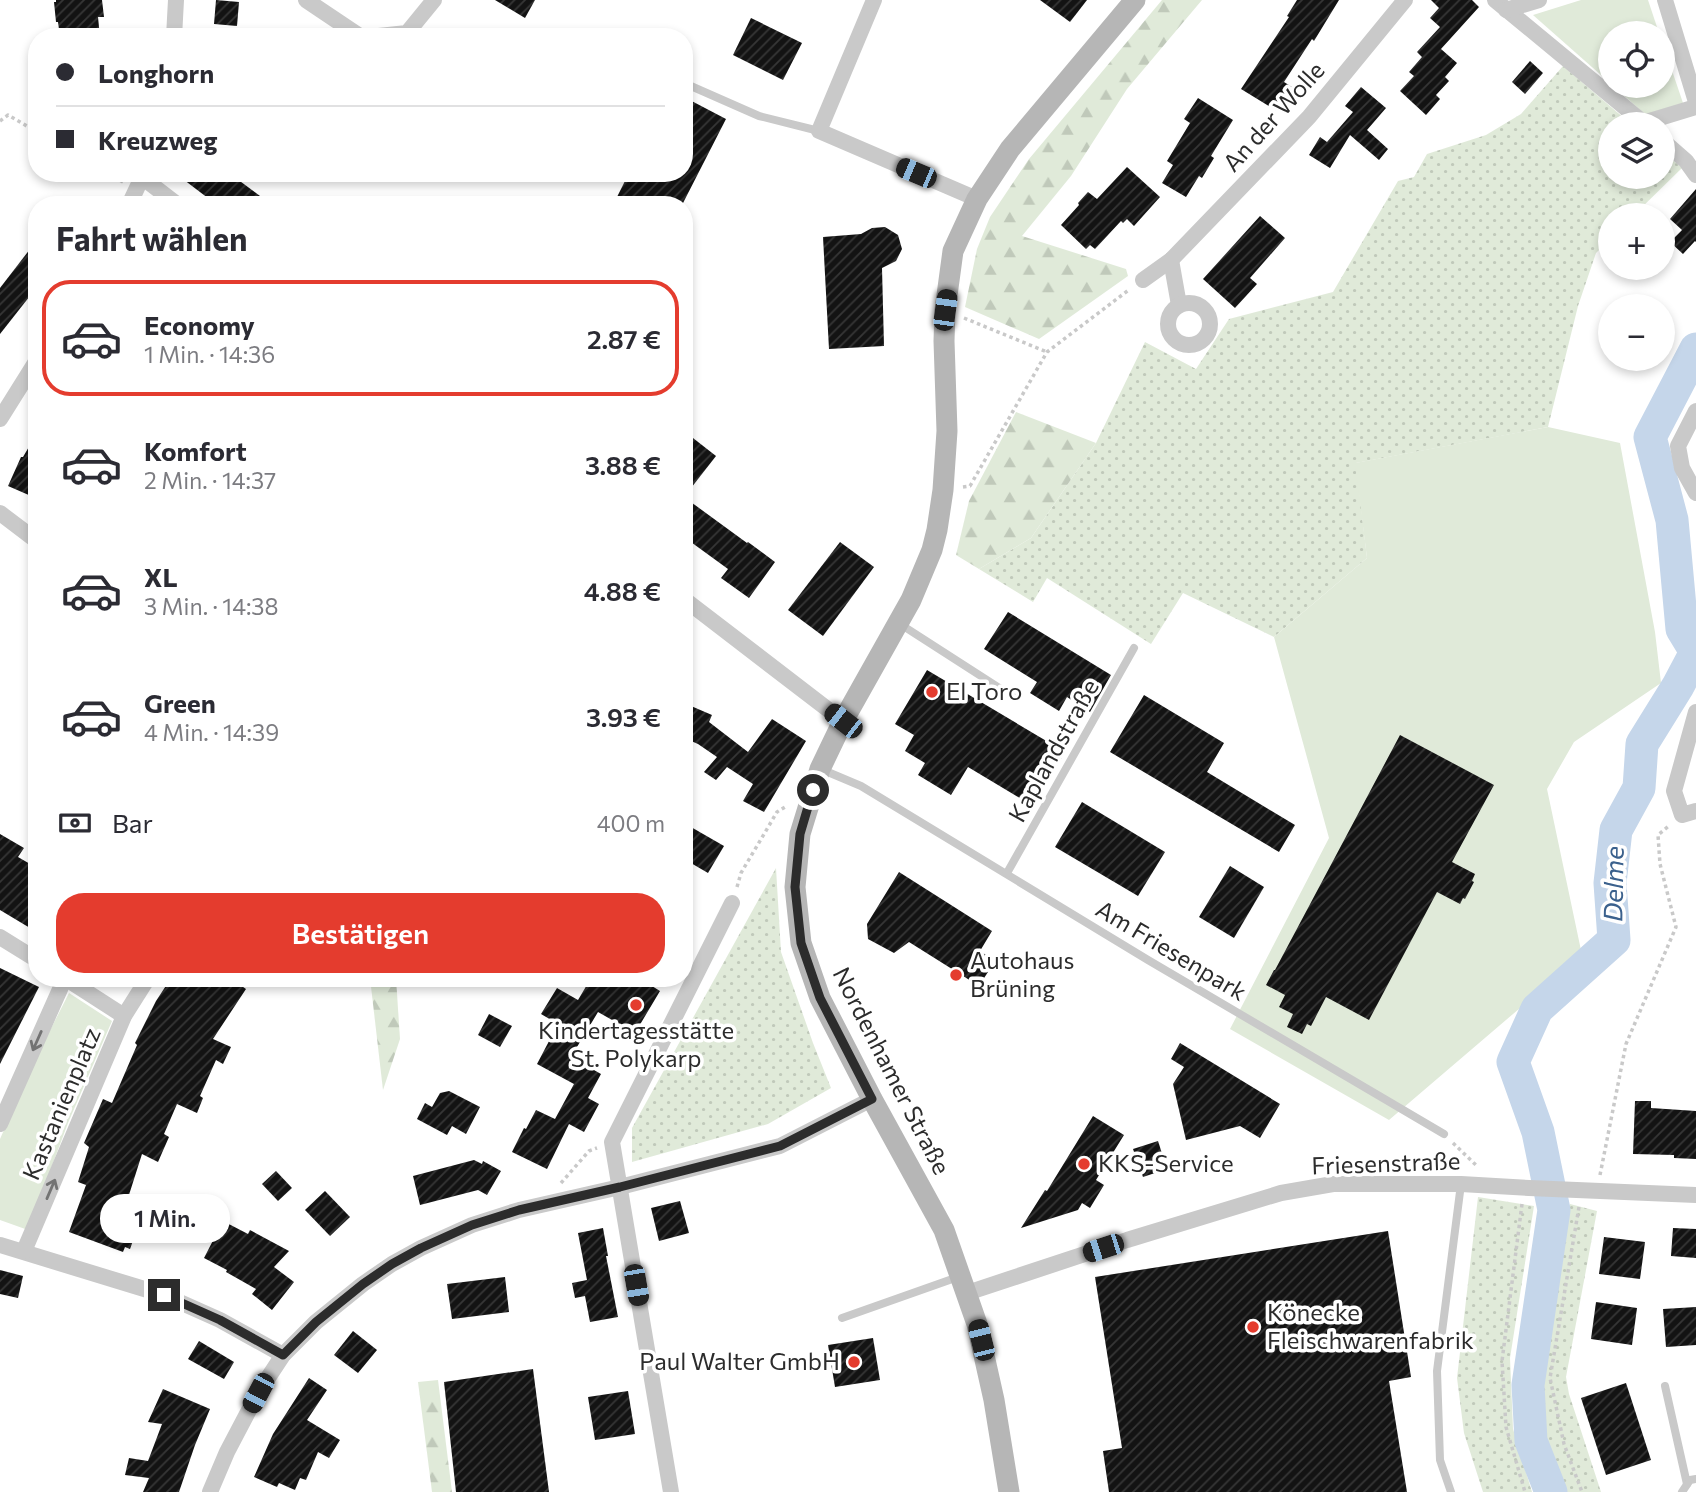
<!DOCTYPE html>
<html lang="de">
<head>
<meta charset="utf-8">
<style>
  :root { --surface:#fff; --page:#f2f2f3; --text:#2b2b33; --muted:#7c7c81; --line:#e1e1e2; --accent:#e43c2e }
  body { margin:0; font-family:Commissioner,sans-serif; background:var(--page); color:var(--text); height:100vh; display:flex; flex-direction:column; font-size:26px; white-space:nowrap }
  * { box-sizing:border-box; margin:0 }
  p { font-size:23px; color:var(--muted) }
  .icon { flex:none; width:38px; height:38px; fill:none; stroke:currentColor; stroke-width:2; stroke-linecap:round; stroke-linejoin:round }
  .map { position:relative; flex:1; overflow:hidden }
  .panel { position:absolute; left:28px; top:196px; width:665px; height:791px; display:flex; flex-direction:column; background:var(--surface); border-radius:28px; box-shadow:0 4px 10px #0003 }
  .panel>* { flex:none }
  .hud { position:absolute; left:28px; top:28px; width:665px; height:154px; border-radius:28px; box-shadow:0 4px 10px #0003; display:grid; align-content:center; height:154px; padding:0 28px; background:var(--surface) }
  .fabs { position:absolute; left:1598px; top:21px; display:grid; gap:14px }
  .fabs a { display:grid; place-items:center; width:77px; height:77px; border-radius:50%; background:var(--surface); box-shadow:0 4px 10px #0003; font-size:35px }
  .end { position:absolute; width:32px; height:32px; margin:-16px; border:9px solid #2c2c2c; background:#fff; box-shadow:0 0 0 4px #fff }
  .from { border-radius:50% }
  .bubble { position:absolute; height:49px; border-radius:24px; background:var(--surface); box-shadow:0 4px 10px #0003; font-size:23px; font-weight:600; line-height:49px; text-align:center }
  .car { position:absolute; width:21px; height:42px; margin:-21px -10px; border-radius:9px; box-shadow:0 0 5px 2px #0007; background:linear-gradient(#222 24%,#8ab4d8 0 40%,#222 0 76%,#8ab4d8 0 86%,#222 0) }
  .hud b { display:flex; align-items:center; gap:24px; height:66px; font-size:26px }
  .hud b+b { border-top:2px solid var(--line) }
  .hud i { width:18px; height:18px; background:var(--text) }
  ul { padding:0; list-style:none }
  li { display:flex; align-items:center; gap:21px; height:116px; margin:0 14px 10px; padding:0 14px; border:4px solid transparent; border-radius:28px }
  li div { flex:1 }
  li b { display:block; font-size:26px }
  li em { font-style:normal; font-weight:600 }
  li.on { border-color:var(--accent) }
  li>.icon { width:63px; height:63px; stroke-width:1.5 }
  h2 { padding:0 28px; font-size:32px; line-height:84px }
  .pay { display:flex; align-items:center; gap:18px; height:77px; padding:0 28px; font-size:26px }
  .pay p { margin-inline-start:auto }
  .button { display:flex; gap:14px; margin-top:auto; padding:14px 28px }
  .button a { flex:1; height:80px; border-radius:28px; background:var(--accent); color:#fff; font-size:28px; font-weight:600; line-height:80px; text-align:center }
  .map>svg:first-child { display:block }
  .grass { fill:url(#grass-dots) }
  .forest { fill:url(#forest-firs) }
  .park { fill:#e0ead9 }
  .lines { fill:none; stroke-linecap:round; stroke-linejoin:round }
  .river { stroke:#c5d6ea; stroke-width:33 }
  .building { fill:url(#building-hatch) }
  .path { stroke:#c9c9c9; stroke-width:3.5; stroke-dasharray:3.5 3.5; stroke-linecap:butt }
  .lane { stroke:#c9c9c9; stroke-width:8 }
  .street { stroke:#c9c9c9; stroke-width:16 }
  .secondary { stroke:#b6b6b6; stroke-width:21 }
  .oneway { stroke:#737373 }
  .route { stroke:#2c2c2c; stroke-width:9 }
  .poi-dot { fill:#e43c2e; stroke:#fff; stroke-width:2.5 }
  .labels { text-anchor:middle; stroke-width:7; stroke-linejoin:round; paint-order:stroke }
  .street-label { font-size:24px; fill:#2c2c2c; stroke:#fff }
  .poi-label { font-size:24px; fill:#2c2c2c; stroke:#fff; text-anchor:start }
  .water-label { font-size:26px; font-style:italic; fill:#3b618d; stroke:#fff }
</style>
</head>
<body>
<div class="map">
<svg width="1696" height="1492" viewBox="0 0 1696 1492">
  <defs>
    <pattern id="grass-dots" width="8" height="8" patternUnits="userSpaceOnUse" patternTransform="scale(1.75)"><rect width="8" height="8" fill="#e0ead9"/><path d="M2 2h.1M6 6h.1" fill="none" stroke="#c0c9ba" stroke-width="1.8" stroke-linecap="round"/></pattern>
    <pattern id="forest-firs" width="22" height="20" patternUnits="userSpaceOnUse" patternTransform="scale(1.75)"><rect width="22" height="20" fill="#e0ead9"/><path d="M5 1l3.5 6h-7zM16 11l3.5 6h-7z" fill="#c0c9ba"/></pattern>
    <pattern id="building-hatch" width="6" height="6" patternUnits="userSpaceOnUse" patternTransform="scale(1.75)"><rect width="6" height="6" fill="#131313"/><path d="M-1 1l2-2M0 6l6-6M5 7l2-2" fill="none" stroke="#363636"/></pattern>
  </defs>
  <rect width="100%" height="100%" fill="#fff"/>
  <g class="grass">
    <polygon points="1563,66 1631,124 1610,124 1610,177 1662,177 1663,151 1682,168 1634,215 1610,215 1610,239 1596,253 1578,306 1548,427 1356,463 1367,558 1274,637 1183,593 1151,644 1047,578 1033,602 979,569 1031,538 1096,443 1145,342 1196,369 1229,319 1333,292 1398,181 1414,177 1427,154 1486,135 1521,114"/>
    <polygon points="776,868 781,952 813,1043 831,1088 768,1124 632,1162 632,1128"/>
    <polygon points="1478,1197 1534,1206 1510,1358 1513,1429 1532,1492 1483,1492 1464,1433 1457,1378"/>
    <polygon points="1570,1204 1597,1211 1566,1377 1569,1394 1601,1492 1566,1492 1544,1445 1539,1382"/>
  </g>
  <g class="forest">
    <polygon points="1162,0 1202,0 1127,89 1071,176 1022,236 1126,269 1128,276 1039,339 965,307 977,249 990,217 1029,159"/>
    <polygon points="1016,412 1096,443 1031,538 979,569 956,555 969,501"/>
    <polygon points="370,978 396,978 400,1039 383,1090"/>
    <polygon points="438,1380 452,1492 432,1492 418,1382"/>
  </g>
  <g class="park">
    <polygon points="1581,0 1648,0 1659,33 1610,33 1610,83 1533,15"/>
    <polygon points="1663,44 1683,103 1646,115 1613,86 1662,86"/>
    <polygon points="1548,427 1620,443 1655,632 1661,683 1574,742 1547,789 1582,955 1389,1120 1230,1029 1329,838 1274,637 1367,558 1355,463"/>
    <polygon points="69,993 112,1021 68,1123 28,1230 0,1220 0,1139 32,1066"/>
  </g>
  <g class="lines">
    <polyline class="river" points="1551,1492 1531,1441 1528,1385 1554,1210 1538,1132 1513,1062 1537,1009 1614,940 1610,883 1616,830 1639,788 1642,744 1678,686 1696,652 1682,629 1672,520 1650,437 1696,349"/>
  </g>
  <g class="building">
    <polygon points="56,0 102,0 104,17 98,17 100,37 60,37 58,22 56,22 54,2 56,2"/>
    <polygon points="216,0 239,2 237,26 214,24"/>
    <polygon points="495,0 535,0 525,18"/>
    <polygon points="1040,0 1087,0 1070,22"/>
    <polygon points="1297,0 1339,0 1314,41 1312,39 1284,82 1292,87 1277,111 1241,89 1289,17 1287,16"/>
    <polygon points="1431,0 1472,0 1479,7 1441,49 1457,63 1445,77 1449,81 1436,95 1440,99 1426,115 1400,91 1414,76 1409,72 1422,57 1417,52 1440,27 1430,18 1439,8"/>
    <polygon points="751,18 802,43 783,80 733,55"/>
    <polygon points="1530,61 1543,73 1525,94 1512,82"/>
    <polygon points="1361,87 1386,108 1367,130 1388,149 1379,160 1350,135 1330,168 1309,155 1320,137 1327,142 1353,112 1345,106"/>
    <polygon points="684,97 726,119 682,205 613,205 629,173 684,173"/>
    <polygon points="1198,98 1233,120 1211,156 1214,158 1202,178 1199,176 1186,197 1162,183 1173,165 1167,161 1190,123 1184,119"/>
    <polygon points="1127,167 1160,197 1134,226 1127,219 1123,223 1121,221 1095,249 1090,245 1086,249 1061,225 1079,205 1078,203 1088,192 1097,199"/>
    <polygon points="175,173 229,173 272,205 217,205"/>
    <polygon points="1696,189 1696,242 1695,241 1683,254 1670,242 1682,230 1670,219"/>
    <polygon points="1260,216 1285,238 1250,278 1257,284 1235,308 1203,279"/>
    <polygon points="885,227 898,235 902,249 896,261 882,268 884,346 829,349 823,237 861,234 872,228"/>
    <polygon points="37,240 37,287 0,334 0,288"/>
    <polygon points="684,431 716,456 684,497"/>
    <polygon points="37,433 37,483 31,496 8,486 21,457 23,457"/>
    <polygon points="684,497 747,543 748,542 775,562 749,598 721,578 728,569 684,537"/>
    <polygon points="840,542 874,567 823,636 788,610"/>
    <polygon points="1008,612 1111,675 1090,712 1067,697 1059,711 1030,693 1037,682 984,649"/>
    <polygon points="927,670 1065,752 1033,806 968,767 951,795 918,775 925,763 905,751 914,735 895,724"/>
    <polygon points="1144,695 1224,743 1207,772 1295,825 1279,852 1110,752"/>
    <polygon points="684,703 712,715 709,722 748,752 772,719 806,741 764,812 743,801 753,784 727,767 716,780 704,772 717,757 698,744 684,738"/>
    <polygon points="1400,735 1494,785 1452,862 1475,874 1472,881 1474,882 1465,899 1463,898 1460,904 1437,892 1369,1020 1326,997 1311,1026 1307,1024 1302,1034 1287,1027 1293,1014 1279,1007 1285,995 1266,985 1274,970 1275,970"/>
    <polygon points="1082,802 1165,852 1138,896 1055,847"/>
    <polygon points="684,823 724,846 708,873 684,859"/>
    <polygon points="0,834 24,848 18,857 37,868 37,916 30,928 0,910"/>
    <polygon points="1230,866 1264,887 1234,938 1199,917"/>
    <polygon points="899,872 992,931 980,951 995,961 979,986 909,942 894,953 868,939 867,924"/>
    <polygon points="0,968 39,987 0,1064"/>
    <polygon points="171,978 230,978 246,989 213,1039 231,1047 223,1064 216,1060 200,1096 203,1098 197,1113 177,1104 164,1134 169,1137 158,1162 142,1154 121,1220 138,1227 130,1249 125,1247 123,1252 69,1232 86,1185 78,1182 89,1147 84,1143 103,1099 112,1103 137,1045 135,1043 156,1001"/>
    <polygon points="591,978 639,978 660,991 635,1033 598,1012 571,1057 601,1074 588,1098 599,1104 584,1132 569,1124 547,1169 512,1152 524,1128 526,1129 536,1110 555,1119 574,1084 537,1064 558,1024 541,1014 557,988 578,1000"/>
    <polygon points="489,1014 512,1026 500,1047 478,1035"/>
    <polygon points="1180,1043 1280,1104 1260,1138 1240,1126 1186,1140 1173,1084 1184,1067 1171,1059"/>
    <polygon points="449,1091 480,1107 466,1134 452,1126 447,1135 417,1119 425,1103 432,1107 440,1093"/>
    <polygon points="1635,1101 1651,1101 1651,1108 1696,1111 1696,1159 1674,1158 1674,1155 1633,1154"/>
    <polygon points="1093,1116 1124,1135 1096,1180 1104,1185 1090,1208 1082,1203 1078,1210 1021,1228 1045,1190 1047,1191"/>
    <polygon points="1158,1141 1167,1169 1143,1177 1133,1149"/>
    <polygon points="474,1160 482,1164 483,1161 501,1171 487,1195 478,1190 420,1205 413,1176"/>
    <polygon points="276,1171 292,1188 278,1201 262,1184"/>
    <polygon points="325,1191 350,1217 330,1236 305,1210"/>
    <polygon points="680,1201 689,1233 659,1241 651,1208"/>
    <polygon points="223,1221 248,1234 250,1230 289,1251 274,1267 294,1282 272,1310 252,1294 256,1289 226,1272 227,1270 204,1258"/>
    <polygon points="603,1228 608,1256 606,1256 618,1317 590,1322 585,1296 575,1298 572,1283 587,1280 578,1233"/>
    <polygon points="1673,1228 1696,1229 1696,1258 1671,1256"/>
    <polygon points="1388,1231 1411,1377 1389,1381 1407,1492 1109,1492 1103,1451 1122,1448 1095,1277"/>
    <polygon points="1604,1237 1645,1242 1640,1279 1599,1274"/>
    <polygon points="0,1270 23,1276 18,1298 0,1294"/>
    <polygon points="505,1277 509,1312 452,1319 447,1284"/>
    <polygon points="1596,1302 1637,1308 1632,1345 1591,1339"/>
    <polygon points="1696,1307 1696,1345 1666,1347 1663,1309"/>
    <polygon points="353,1331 377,1350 358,1373 334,1355"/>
    <polygon points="873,1338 880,1380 835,1387 828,1345"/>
    <polygon points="199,1341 234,1362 224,1379 188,1359"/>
    <polygon points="533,1369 549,1492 456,1492 444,1382"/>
    <polygon points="309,1378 327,1390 307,1420 340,1440 329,1458 318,1452 306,1480 300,1478 295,1490 279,1483 277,1487 254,1477 273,1434"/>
    <polygon points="1626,1383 1651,1460 1606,1475 1581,1398"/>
    <polygon points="163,1389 210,1409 195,1445 179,1492 143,1492 149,1478 125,1475 129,1458 148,1461 162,1424 148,1422"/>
    <polygon points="628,1391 635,1434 595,1440 588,1397"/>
  </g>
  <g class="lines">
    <g class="path">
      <polyline points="0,121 8,115 37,132"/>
      <polyline points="108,173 123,182"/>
      <polyline points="964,318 1047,352"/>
      <polyline points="963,487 970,486 1047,352 1130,289"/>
      <polyline points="737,887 741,873 777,812 785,807 788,807"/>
      <polyline points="1453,1143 1478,1167"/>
      <polyline points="1600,1175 1626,1044 1676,927 1660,864 1658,835 1670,825"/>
      <polyline points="561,1183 589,1151 597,1148"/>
      <polyline points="1522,1204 1502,1361 1506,1427 1525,1492"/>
      <polyline points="1579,1207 1550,1378 1564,1444 1582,1492"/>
    </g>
    <g class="lane">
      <polyline points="684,83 759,116 819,131"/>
      <polyline points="900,624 1015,698"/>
      <polyline points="823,770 861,786 1148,960 1444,1134"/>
      <polyline points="1007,873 1134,648"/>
      <polyline points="842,1318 958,1277"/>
      <polyline points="1665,1386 1687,1484"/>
      <polyline points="1451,1492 1440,1460 1437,1371 1461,1184"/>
      <polyline points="1682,1492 1690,1480 1696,1479"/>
    </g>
    <g class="street">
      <polyline points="306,0 361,37"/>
      <polyline points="874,0 819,131 977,199"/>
      <polyline points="1495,0 1645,124"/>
      <polyline points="1665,0 1696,102"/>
      <polyline points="1506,10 1539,0"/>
      <polyline points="174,37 176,0"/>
      <polyline points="369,37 407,33 434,0"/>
      <polyline points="1643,123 1696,107"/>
      <polyline points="1662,140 1686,161 1696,175"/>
      <polyline points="143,178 178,205"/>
      <polyline points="129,205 144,173"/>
      <polyline points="1171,260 1179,305"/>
      <polyline points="1143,280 1171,260 1309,117 1405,0"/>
      <circle cx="1189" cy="324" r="21"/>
      <polyline points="1696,411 1678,446 1682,468 1696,493"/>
      <polyline points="0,419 37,360"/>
      <polyline points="0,513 37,541"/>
      <polyline points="684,599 843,721"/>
      <polyline points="1696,712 1674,791 1682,815 1696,811"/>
      <polyline points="0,937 37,960"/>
      <polyline points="65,978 124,1016"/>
      <polyline points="0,1124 65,978"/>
      <polyline points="0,1245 164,1295 220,1320 283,1355"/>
      <polyline points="24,1251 124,1016 148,978"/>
      <polyline points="967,1293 1127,1240 1281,1193 1333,1184 1461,1184 1529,1188 1696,1195"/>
      <polyline points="210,1492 227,1452 258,1393 283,1355 316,1322 363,1284 392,1264 421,1248 472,1225 519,1210 620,1187 780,1146 872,1099"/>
      <polyline points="671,1492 612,1142 732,903"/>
    </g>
    <polyline class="secondary" points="1009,1492 994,1400 977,1324 944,1230 872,1099 820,998 801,943 795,887 800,834 820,769 843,721 911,600 932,550 937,530 943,490 947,431 944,341 945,310 953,251 977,199 1010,149 1135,0"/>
  </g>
  <defs><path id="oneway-shaft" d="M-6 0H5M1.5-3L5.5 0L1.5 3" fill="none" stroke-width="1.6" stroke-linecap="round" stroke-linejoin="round" transform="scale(1.75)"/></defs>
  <g class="oneway">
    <use href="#oneway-shaft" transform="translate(37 1041) rotate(114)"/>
    <use href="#oneway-shaft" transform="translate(51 1189) rotate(-67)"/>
  </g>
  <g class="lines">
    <polyline class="route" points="164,1295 220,1320 283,1355 316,1322 363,1284 392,1264 421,1248 472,1225 519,1210 620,1187 780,1146 872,1099 820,998 801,943 795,887 800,834 813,790"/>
  </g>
  <g class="poi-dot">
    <circle cx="932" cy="692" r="7"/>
    <circle cx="956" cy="975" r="7"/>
    <circle cx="636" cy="1005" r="7"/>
    <circle cx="1084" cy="1164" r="7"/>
    <circle cx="1253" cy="1327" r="7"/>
    <circle cx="854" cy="1362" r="7"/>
  </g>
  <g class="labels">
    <g class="street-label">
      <text transform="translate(1274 117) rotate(-48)" y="8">An der Wolle</text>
      <text transform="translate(1054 751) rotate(-61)" y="8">Kaplandstraße</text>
      <text transform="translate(1171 951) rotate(31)" y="8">Am Friesenpark</text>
      <text transform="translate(891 1071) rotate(63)" y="8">Nordenhamer Straße</text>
      <text transform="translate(62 1104) rotate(-67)" y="8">Kastanienplatz</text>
      <text transform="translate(1386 1164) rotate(-2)" y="8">Friesenstraße</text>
    </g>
    <g class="poi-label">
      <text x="946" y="700">El Toro</text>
      <text x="970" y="969">Autohaus<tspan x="970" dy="28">Brüning</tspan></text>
      <text x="636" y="1039" text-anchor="middle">Kindertagesstätte<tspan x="636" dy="28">St. Polykarp</tspan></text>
      <text x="1098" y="1172">KKS-Service</text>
      <text x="1267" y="1321">Könecke<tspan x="1267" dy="28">Fleischwarenfabrik</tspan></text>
      <text x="840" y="1370" text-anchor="end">Paul Walter GmbH</text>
    </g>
    <g class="water-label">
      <text transform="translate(1614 884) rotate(-89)" y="9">Delme</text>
    </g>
  </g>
</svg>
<div class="fabs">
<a><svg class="icon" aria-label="locate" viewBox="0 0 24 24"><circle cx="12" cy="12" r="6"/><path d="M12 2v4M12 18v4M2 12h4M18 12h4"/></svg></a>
<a><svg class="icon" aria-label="layers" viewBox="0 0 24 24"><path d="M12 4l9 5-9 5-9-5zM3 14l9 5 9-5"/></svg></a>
<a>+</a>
<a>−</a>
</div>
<i class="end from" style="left:813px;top:790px"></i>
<i class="end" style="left:164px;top:1295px"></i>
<div class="bubble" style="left:100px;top:1194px;width:130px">1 Min.</div>
<i class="car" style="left:916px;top:173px;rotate:293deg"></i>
<i class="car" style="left:945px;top:310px;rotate:8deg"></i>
<i class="car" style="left:843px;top:721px;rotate:308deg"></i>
<i class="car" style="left:1103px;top:1248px;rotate:252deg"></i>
<i class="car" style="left:636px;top:1285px;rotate:170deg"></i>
<i class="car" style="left:981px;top:1340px;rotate:346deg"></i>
<i class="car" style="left:258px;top:1393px;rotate:208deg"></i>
<div class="hud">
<b><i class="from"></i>Longhorn</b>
<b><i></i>Kreuzweg</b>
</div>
<section class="panel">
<h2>Fahrt wählen</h2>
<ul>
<li class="on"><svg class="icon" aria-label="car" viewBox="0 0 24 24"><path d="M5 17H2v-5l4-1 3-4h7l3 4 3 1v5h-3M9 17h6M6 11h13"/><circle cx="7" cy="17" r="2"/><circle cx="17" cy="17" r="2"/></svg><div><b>Economy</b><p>1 Min. · 14:36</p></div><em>2.87 €</em></li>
<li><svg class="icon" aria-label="car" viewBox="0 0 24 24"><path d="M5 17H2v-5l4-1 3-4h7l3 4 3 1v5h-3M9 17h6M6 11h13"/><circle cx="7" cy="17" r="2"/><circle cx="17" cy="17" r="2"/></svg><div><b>Komfort</b><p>2 Min. · 14:37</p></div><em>3.88 €</em></li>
<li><svg class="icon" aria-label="car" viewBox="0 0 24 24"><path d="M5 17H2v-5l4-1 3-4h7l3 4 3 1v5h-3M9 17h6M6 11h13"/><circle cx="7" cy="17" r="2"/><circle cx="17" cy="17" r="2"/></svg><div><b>XL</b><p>3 Min. · 14:38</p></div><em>4.88 €</em></li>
<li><svg class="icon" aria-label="car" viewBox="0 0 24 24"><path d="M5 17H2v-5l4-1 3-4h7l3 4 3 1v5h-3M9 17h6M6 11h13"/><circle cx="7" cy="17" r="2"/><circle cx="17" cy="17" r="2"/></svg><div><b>Green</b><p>4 Min. · 14:39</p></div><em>3.93 €</em></li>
</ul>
<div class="pay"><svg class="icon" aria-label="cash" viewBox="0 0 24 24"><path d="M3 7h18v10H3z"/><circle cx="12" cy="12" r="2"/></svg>Bar<p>400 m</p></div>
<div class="button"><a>Bestätigen</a></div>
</section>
</div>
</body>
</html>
